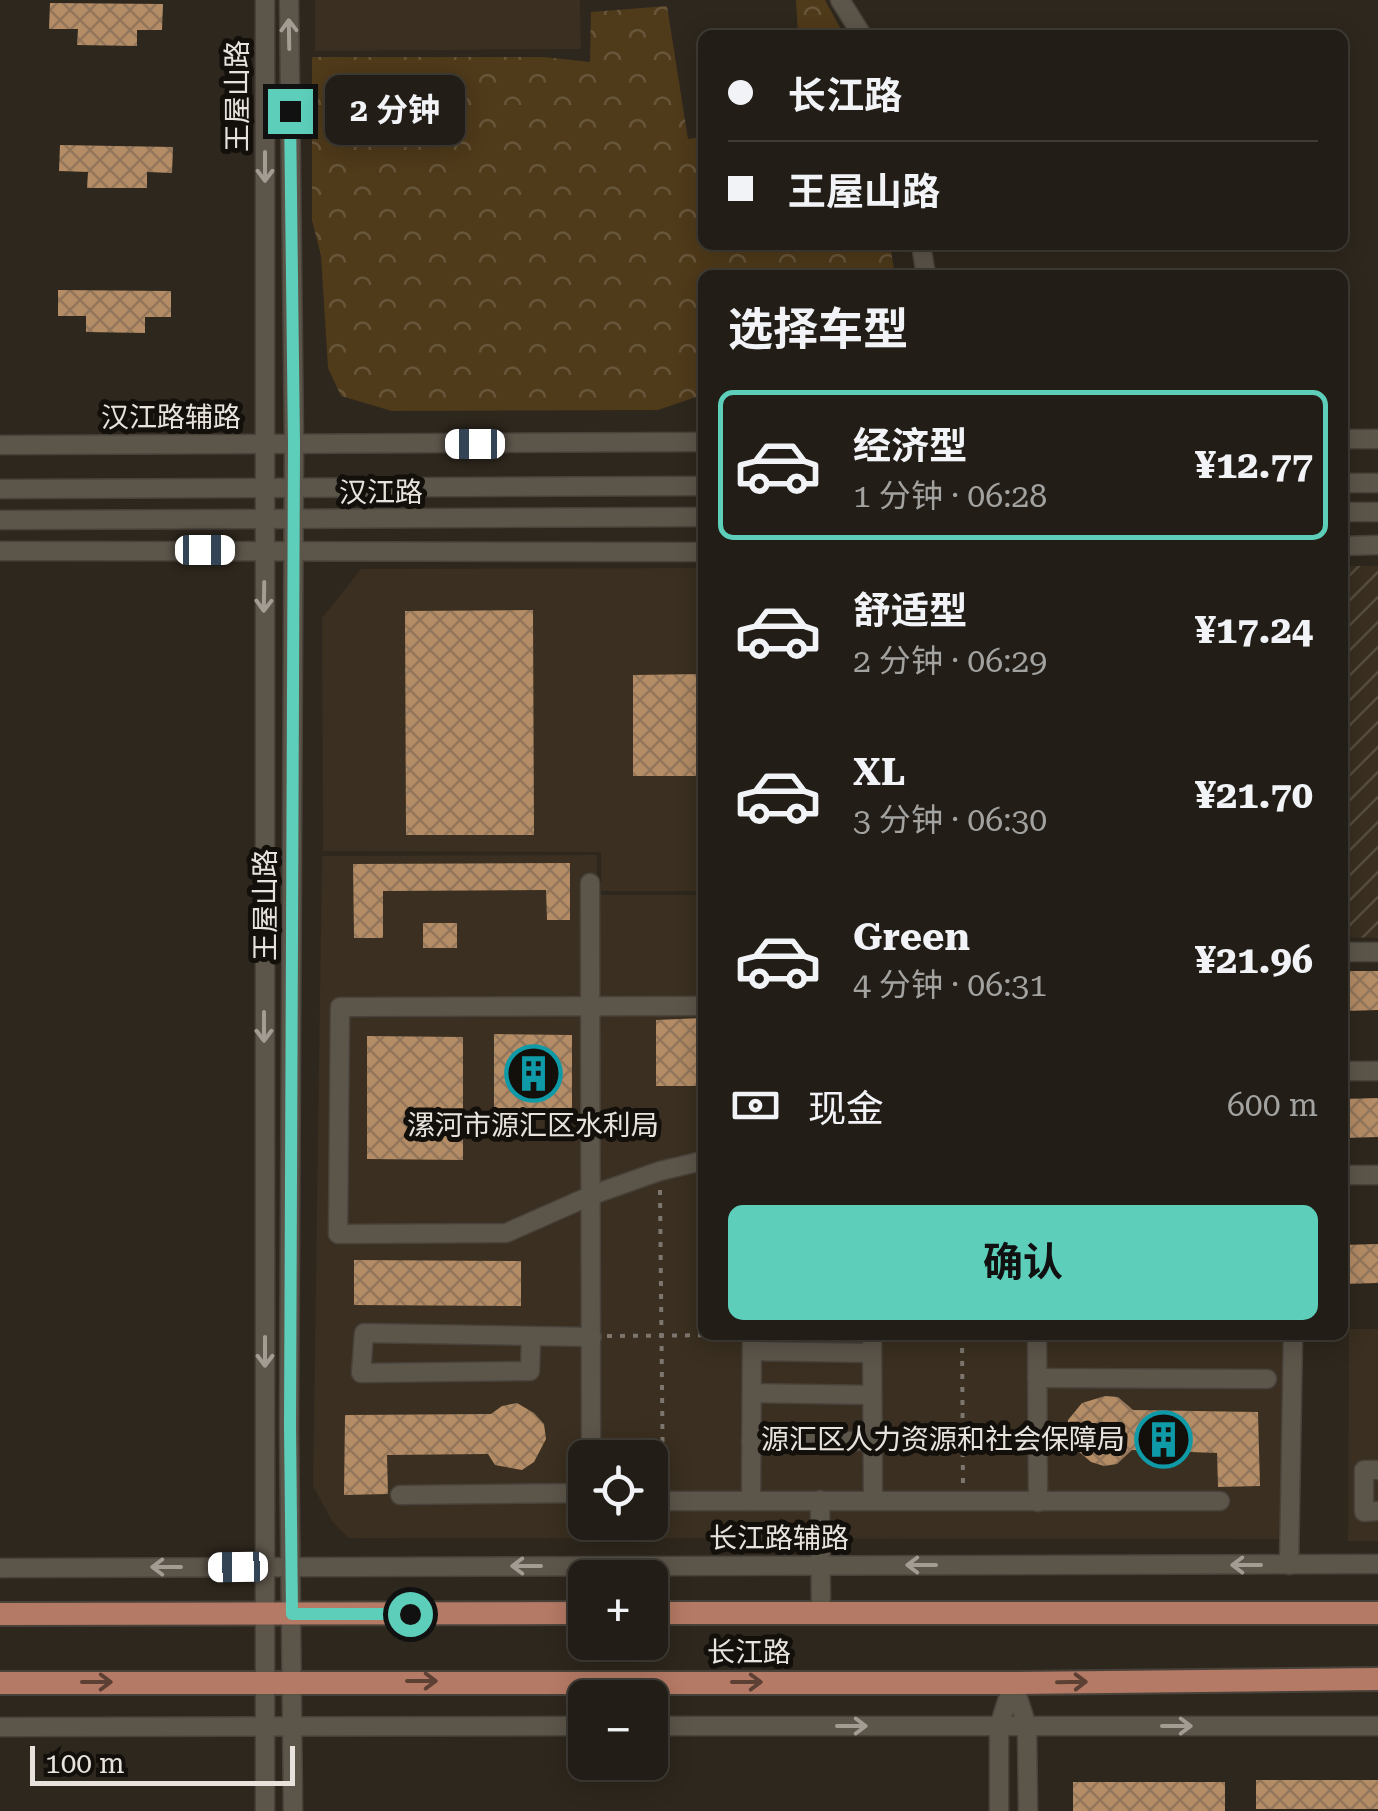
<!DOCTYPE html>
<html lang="zh">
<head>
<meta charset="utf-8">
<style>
  :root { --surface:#221d16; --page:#2a261f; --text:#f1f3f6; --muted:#a2a2a1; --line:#3f3b35; --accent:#5cceba }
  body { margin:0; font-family:"Roboto Serif","Noto Sans SC",serif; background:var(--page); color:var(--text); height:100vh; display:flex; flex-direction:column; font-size:38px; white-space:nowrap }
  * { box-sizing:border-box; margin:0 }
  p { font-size:32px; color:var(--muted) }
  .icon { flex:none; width:55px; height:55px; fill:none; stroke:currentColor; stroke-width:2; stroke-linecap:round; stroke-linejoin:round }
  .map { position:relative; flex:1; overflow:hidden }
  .panel { position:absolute; left:698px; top:270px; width:650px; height:1070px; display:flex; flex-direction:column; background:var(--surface); border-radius:15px; box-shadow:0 5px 25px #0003,0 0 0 2px var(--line) }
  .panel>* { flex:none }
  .top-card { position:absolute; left:698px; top:30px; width:650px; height:220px; border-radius:15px; box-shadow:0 5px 25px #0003,0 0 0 2px var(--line); display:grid; align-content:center; height:220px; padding:0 30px; background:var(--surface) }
  .controls { position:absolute; left:568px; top:1440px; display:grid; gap:20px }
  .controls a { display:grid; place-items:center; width:100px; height:100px; border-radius:15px; background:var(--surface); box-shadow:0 5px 25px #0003,0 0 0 2px var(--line); font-size:50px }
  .scale { position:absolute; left:30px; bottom:25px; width:265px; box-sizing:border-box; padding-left:10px; border:5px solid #e7e2dc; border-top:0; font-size:28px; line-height:35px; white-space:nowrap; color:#e7e2dc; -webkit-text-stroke:8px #13100c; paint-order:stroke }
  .end { position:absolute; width:45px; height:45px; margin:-22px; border:12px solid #5cceba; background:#111; box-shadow:0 0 0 5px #111 }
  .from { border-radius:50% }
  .bubble { position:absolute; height:70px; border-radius:15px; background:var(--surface); box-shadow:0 5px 25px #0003,0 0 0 2px var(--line); font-size:32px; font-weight:700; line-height:70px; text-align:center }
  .car { position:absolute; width:30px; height:60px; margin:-30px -15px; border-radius:12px; box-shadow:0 0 8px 2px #0007; background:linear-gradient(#fff 24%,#345 0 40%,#fff 0 76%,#345 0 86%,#fff 0) }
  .top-card b { display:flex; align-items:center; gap:35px; height:95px; font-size:38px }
  .top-card b+b { border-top:2px solid var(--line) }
  .top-card i { width:25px; height:25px; background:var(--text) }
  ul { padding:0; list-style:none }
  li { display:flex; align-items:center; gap:30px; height:150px; margin:0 20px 15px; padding:0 10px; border:5px solid transparent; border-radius:15px }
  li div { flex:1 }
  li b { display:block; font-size:38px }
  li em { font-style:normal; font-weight:700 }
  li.active { border-color:var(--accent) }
  li>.icon { width:90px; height:90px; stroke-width:1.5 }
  h2 { padding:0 30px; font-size:45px; line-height:120px }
  .pay { display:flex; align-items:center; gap:25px; height:110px; padding:0 30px; font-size:38px }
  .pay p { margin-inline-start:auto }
  .cta { display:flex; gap:20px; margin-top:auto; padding:20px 30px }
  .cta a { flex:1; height:115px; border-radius:15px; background:var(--accent); color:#111; font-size:40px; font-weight:700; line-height:115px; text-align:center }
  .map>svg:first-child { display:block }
  .built { fill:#3a2f20; fill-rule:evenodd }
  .industrial { fill:url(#industrial-furrows) }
  .forest { fill:url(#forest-crowns) }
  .building { fill:url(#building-cross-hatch) }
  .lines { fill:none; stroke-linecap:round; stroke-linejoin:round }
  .minor-casing { stroke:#48423a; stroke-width:21 }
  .major-casing { stroke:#48423a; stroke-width:26 }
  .path { stroke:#7c766e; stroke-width:4; stroke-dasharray:5 8; stroke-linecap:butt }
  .minor { stroke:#5c554a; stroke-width:18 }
  .major { stroke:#b57a65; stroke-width:22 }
  .oneway { stroke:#a29c93 }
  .oneway2 { stroke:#5c4034 }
  .route { stroke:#5cceba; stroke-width:12 }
  .labels { text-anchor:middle; stroke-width:10; stroke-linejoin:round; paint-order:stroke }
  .street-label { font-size:28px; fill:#e7e2dc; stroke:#13100c }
  .poi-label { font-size:28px; fill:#e7e2dc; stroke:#13100c }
</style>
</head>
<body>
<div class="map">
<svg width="1378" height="1811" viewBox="0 0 1378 1811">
  <defs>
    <pattern id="industrial-furrows" width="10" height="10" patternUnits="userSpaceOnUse" patternTransform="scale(2.5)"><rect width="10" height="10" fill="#3a2f20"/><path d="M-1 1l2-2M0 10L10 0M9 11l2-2" fill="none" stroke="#564d40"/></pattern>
    <pattern id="forest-crowns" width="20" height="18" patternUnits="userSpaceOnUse" patternTransform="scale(2.5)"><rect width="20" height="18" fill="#4f3a1a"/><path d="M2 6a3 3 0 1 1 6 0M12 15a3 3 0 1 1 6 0" fill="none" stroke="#68563b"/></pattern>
    <pattern id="building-cross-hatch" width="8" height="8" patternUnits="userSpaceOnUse" patternTransform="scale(2.5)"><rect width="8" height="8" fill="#b48c65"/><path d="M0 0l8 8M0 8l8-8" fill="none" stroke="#93765a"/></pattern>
  </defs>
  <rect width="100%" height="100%" fill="#2e271d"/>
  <g class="built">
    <polygon points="315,0 580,0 581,49 315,51"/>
    <polygon points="702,568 702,891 601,891 601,852 323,851 322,618 361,569"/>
    <path d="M 597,855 L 597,895 L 702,895 L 702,1335 L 1285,1335 L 1282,1539 L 348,1538 L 332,1521 L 313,1486 L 322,856 ZM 585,1458 L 650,1458 L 650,1522 L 585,1522 Z"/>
    <polygon points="1349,1329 1378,1329 1378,1541 1348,1541"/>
  </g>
  <polygon class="industrial" points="1343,566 1378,566 1378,938 1343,937"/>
  <g class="forest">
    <polygon points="796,0 825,0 844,35 798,35"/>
    <polygon points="667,6 688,139 702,137 702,245 890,245 895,275 702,275 702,395 658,410 392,411 341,396 328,368 321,256 312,220 312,57 544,57 590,62 591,12"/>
  </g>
  <g class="building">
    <polygon points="50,3 163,4 162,30 137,30 137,46 77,45 78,29 49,29"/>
    <polygon points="60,145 173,147 172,173 147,172 147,188 87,188 88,172 59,171"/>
    <polygon points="58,290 171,291 171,317 145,317 145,333 86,332 86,316 58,316"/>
    <polygon points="533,610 534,835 406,835 405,611"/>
    <polygon points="702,674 702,776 633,776 633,675"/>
    <polygon points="570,863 570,920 547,920 546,890 383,891 383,938 354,938 353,864"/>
    <rect x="423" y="923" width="34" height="25"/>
    <polygon points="1342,971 1378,971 1378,1010 1344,1011"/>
    <polygon points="702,1018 702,1086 656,1086 656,1020"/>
    <polygon points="494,1034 572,1035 572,1114 494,1113"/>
    <polygon points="367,1036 463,1037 463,1160 367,1159"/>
    <polygon points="1378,1098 1378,1137 1343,1138 1342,1099"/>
    <polygon points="1378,1244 1378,1283 1342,1284 1342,1245"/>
    <polygon points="354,1260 521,1261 521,1306 354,1305"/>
    <polygon points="1105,1396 1118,1397 1133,1410 1258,1412 1260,1486 1218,1487 1217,1453 1132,1450 1117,1464 1104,1466 1091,1462 1071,1445 1067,1433 1068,1420 1082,1403"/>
    <polygon points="517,1403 534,1413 544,1424 546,1439 534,1462 522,1470 495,1465 488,1454 387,1455 388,1494 344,1495 345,1415 491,1414 502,1406"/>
    <rect x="1256" y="1780" width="122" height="29"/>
    <rect x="1073" y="1782" width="152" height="29"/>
  </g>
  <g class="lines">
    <defs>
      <g id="minor">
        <polyline points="265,0 265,1811"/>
        <polyline points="289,0 294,444 289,1426 293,1811"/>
        <polyline points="840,0 862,35"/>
        <polyline points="921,245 926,275"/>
        <polyline points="1342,439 1378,439"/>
        <polyline points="0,445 702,442"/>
        <polyline points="1342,483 1378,483"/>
        <polyline points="0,489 702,486"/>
        <polyline points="1342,512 1378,512"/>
        <polyline points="0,520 702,517"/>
        <polyline points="1342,546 1378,545"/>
        <polyline points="0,551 702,552"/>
        <polyline points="590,883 591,1458"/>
        <polyline points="1342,952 1378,952"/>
        <polyline points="702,1006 340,1007 338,1234 506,1233 592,1195 660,1171 702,1161"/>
        <polyline points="1342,1071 1378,1071"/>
        <polyline points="1342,1175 1378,1175"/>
        <polyline points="872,1335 873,1500"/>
        <polyline points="1037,1335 1038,1502"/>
        <polyline points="531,1337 530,1371 361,1373 364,1333 592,1337"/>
        <polyline points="752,1351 872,1353"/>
        <polyline points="1037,1378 1267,1379"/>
        <polyline points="752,1393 872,1395"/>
        <polyline points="751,1441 873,1441"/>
        <polyline points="1378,1470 1364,1470 1364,1512 1378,1511"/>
        <polyline points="400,1495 585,1493"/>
        <polyline points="820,1500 821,1612"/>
        <polyline points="650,1501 1220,1501"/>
        <polyline points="751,1501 752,1335"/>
        <polyline points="1289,1565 1293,1335"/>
        <polyline points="0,1568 1378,1564"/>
        <polyline points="1013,1683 1027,1726 1028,1811"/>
        <polyline points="650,1726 1378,1726"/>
        <polyline points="0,1727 585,1726"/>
        <polyline points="999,1811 999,1726 1013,1683"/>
      </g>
      <g id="major">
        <polyline points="650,1613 1378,1613"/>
        <polyline points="0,1614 585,1613"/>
        <polyline points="0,1683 1013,1683 1378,1679"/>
      </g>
    </defs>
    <use href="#minor" class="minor-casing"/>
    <use href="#major" class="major-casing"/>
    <g class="path">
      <polyline points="660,1190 663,1486"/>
      <polyline points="962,1335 963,1485"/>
      <polyline points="607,1336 737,1335"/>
      <polyline points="887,1336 1020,1335"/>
    </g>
    <use href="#minor" class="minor"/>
    <use href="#major" class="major"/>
  </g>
  <defs><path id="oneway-shaft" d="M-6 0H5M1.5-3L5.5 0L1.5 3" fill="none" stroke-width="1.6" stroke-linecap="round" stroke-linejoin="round" transform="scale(2.5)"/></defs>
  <g class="oneway">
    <use href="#oneway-shaft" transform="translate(289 34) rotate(-91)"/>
    <use href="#oneway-shaft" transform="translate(265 167) rotate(90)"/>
    <use href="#oneway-shaft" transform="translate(264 597) rotate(91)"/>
    <use href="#oneway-shaft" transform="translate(264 1027) rotate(90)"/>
    <use href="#oneway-shaft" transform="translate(265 1352) rotate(90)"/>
    <use href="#oneway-shaft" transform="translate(921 1565) rotate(180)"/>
    <use href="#oneway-shaft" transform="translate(1246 1565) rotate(180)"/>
    <use href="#oneway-shaft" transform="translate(526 1566) rotate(180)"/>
    <use href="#oneway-shaft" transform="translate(166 1567) rotate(180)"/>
    <use href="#oneway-shaft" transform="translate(852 1726)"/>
    <use href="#oneway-shaft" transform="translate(1177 1726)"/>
  </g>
  <g class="oneway2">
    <use href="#oneway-shaft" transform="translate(422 1681)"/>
    <use href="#oneway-shaft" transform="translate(97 1682)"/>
    <use href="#oneway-shaft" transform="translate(747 1682)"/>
    <use href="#oneway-shaft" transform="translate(1072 1682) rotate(-1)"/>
  </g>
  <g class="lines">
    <polyline class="route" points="290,111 294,444 290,1426 292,1614 410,1614"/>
  </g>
  <defs>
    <symbol id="building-ring" viewBox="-11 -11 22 22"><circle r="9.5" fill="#13100c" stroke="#0f9aa8" stroke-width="1.5"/><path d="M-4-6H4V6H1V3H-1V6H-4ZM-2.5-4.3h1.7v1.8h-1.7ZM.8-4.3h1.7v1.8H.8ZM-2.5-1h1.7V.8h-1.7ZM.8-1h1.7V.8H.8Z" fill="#0f9aa8"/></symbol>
  </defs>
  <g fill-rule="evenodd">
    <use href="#building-ring" x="502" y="1042" width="63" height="63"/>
    <use href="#building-ring" x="1132" y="1408" width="63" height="63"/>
  </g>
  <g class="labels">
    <g class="street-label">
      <text transform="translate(237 96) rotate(-90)" y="10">王屋山路</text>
      <text x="171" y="427">汉江路辅路</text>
      <text x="381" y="502">汉江路</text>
      <text transform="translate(265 905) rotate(-90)" y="10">王屋山路</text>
      <text x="779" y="1548">长江路辅路</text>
      <text x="749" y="1662">长江路</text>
    </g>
    <g class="poi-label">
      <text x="533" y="1135">漯河市源汇区水利局</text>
      <text x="1125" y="1449" text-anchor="end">源汇区人力资源和社会保障局</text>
    </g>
  </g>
</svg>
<div class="controls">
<a><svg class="icon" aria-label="locate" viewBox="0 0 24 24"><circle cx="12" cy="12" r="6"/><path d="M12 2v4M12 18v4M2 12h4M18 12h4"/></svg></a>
<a>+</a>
<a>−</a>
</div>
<div class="scale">100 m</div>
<i class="end from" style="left:410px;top:1614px"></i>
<i class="end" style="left:290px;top:111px"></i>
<div class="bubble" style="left:325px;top:75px;width:140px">2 分钟</div>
<i class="car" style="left:475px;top:444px;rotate:270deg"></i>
<i class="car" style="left:205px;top:550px;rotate:90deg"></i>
<i class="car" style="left:238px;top:1567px;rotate:269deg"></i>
<div class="top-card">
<b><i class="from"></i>长江路</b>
<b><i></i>王屋山路</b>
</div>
<section class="panel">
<h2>选择车型</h2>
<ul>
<li class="active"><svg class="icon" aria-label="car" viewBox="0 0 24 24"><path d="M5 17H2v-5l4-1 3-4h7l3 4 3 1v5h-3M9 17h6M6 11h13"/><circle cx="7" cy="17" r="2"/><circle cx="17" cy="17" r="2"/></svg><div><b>经济型</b><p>1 分钟 · 06:28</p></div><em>¥12.77</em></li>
<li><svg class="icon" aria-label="car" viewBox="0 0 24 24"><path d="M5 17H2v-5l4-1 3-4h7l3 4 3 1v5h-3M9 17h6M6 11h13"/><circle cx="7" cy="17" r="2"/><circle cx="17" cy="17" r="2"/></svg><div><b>舒适型</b><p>2 分钟 · 06:29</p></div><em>¥17.24</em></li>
<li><svg class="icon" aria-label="car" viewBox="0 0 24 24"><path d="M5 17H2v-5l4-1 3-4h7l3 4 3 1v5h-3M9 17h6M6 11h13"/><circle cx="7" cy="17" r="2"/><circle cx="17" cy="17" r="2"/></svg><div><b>XL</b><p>3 分钟 · 06:30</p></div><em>¥21.70</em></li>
<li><svg class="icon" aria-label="car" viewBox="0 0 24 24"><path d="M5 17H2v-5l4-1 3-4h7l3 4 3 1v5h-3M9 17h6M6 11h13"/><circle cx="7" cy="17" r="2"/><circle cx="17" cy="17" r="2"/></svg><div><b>Green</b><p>4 分钟 · 06:31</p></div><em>¥21.96</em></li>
</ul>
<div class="pay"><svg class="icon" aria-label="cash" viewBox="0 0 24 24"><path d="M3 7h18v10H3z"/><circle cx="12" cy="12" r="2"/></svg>现金<p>600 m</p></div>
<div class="cta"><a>确认</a></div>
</section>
</div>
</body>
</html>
